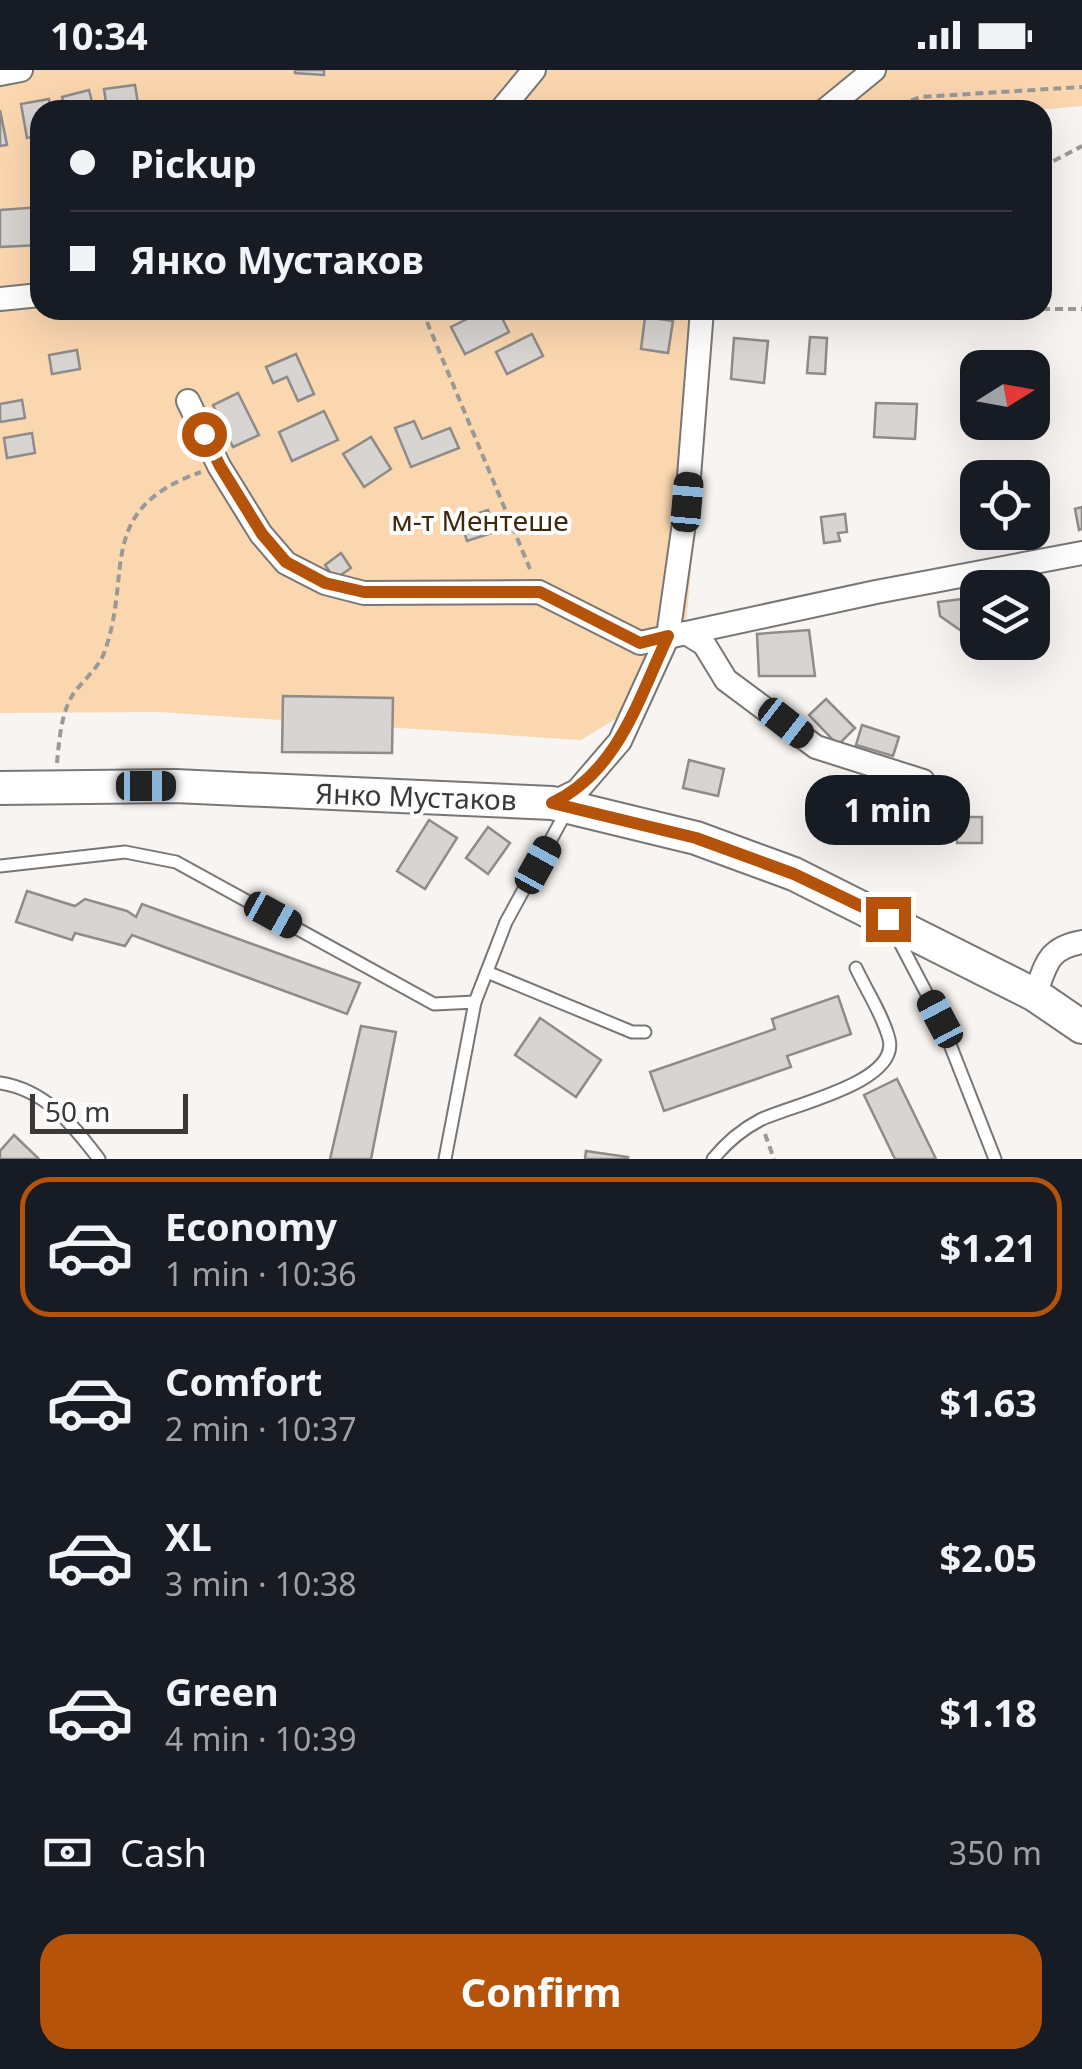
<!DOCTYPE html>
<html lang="en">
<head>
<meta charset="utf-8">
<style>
  :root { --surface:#171b24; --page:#242831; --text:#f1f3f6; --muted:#9ea1a6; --line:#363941; --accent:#b45309 }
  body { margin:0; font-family:"Noto Sans",sans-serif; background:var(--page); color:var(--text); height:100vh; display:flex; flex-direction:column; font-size:38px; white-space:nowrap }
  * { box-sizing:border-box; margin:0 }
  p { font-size:32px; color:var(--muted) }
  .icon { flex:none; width:55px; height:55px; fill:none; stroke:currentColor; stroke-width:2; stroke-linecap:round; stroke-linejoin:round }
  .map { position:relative; height:1089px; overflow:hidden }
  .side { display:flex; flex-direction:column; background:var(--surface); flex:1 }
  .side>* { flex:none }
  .top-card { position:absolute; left:30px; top:30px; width:1022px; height:220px; border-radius:30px; box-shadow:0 10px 40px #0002; display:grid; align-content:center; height:220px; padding:0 40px; background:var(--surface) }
  .needle { width:65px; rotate:79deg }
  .fabs { position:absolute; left:960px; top:280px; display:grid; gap:20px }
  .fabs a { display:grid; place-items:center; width:90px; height:90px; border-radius:20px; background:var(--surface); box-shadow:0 10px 40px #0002; font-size:50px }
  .scale { position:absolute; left:30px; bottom:25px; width:158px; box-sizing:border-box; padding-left:10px; border:5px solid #3a3938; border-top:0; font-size:28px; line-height:35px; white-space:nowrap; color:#3a3938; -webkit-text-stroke:8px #fff; paint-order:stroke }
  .end { position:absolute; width:45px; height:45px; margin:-22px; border:12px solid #b45309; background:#fff; box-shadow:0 0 0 5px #fff }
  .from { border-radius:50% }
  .bubble { position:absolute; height:70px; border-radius:30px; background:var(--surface); box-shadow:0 10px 40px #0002; font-size:32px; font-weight:700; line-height:70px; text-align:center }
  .car { position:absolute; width:30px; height:60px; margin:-30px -15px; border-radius:12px; box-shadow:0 0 8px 2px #0007; background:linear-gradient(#222 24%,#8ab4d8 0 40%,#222 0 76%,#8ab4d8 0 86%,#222 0) }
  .top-card b { display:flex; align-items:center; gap:35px; height:95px; font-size:38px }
  .top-card b+b { border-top:2px solid var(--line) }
  .top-card i { width:25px; height:25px; background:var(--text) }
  ul { padding:18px 0 0; list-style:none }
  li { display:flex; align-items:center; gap:30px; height:140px; margin:0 20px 15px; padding:0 20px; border:5px solid transparent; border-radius:30px }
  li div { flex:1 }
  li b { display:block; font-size:38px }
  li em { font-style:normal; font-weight:700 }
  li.current { border-color:var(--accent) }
  li>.icon { width:90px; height:90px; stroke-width:1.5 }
  .pay { display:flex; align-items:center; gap:25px; height:110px; padding:0 40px; font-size:38px }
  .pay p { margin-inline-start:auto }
  .action { display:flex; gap:20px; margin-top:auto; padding:20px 40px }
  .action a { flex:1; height:115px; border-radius:30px; background:var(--accent); color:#fff; font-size:40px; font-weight:700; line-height:115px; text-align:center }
  .status { display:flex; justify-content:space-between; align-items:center; height:70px; padding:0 50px; background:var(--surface); direction:ltr }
  .status svg { height:28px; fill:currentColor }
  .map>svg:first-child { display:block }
  .green { fill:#fbd7b0 }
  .building { fill:#d7d4d1; stroke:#8e8b89; stroke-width:2.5 }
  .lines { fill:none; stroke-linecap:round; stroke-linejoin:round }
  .lane-casing { stroke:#797775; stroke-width:15 }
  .street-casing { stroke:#797775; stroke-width:26 }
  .secondary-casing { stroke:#797775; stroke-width:36 }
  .path { stroke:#9b9997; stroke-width:4; stroke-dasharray:8 5; stroke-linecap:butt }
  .lane { stroke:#fff; stroke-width:11 }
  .street { stroke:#fff; stroke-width:22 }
  .secondary { stroke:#fff; stroke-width:32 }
  .route { stroke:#b45309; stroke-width:12 }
  .labels { text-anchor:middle; stroke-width:8; stroke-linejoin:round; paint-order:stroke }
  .park-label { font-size:28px; fill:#40290b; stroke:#fff }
  .street-label { font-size:28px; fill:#3a3938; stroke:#fff }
</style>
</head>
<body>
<div class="status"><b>10:34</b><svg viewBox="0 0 49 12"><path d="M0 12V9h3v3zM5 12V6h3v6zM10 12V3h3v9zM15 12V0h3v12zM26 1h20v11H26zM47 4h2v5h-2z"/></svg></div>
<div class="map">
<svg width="1082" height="1089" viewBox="0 0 1082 1089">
  <rect width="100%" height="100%" fill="#f7f4f1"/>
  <polygon class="green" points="0,0 1082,0 1082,36 1036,40 40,40 40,240 712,240 687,546 630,640 581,670 160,642 0,643"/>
  <g class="building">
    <polygon points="295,0 324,0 324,5 295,3"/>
    <polygon points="135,15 139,40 107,40 104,19"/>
    <polygon points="89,20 94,40 65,40 62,27"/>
    <polygon points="49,29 51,40 40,40 40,65 27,68 21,34"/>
    <polygon points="0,40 7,75 0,76"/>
    <polygon points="40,137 40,175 0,177 0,140"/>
    <polygon points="485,240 498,240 509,262 465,284 451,257"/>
    <polygon points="645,247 673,251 668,283 641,279"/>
    <polygon points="532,264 543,286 507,304 496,282"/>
    <polygon points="810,267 827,268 825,304 807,303"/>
    <polygon points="734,268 768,271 764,313 731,309"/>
    <polygon points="77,280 80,299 52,304 49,285"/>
    <polygon points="296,284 314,324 298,331 287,307 273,313 266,297"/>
    <polygon points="238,323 259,365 233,377 213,335"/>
    <polygon points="22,330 25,348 0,352 0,334"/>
    <polygon points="876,333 917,334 915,369 874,367"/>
    <polygon points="324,341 338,370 292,391 279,362"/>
    <polygon points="414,351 422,369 450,358 459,378 411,397 395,358"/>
    <polygon points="32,363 35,383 7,388 4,368"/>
    <polygon points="371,367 391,399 364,417 343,384"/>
    <polygon points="978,430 978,450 964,452 962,431"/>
    <polygon points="1082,437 1082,459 1079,460 1075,439"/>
    <polygon points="488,440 495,462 467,471 460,449"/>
    <polygon points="845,444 847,462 838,463 840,471 824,473 821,447"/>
    <polygon points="341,483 351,498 335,509 325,495"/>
    <polygon points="978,527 978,562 967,565 940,546 938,532"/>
    <polygon points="809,560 815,606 759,606 757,564"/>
    <polygon points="283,626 393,628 392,683 282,682"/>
    <polygon points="826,629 855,658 838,675 809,645"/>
    <polygon points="862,655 899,667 893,686 856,675"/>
    <polygon points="689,690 724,699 718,726 683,718"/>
    <polygon points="956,747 982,747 982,773 957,773"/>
    <polygon points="429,750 457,768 425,819 397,801"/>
    <polygon points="488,757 510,773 488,804 466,788"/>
    <polygon points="27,821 75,836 85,829 127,841 136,847 142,834 360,913 347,944 132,865 125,876 75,863 72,870 16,852"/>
    <polygon points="838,926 851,964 787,986 791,997 664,1041 650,1002 775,959 772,949"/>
    <polygon points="540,948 601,990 576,1027 515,985"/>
    <polygon points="361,956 396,962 371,1089 330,1089"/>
    <polygon points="897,1009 936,1089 895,1089 864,1025"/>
    <polygon points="14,1065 39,1089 0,1089 0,1081"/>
    <polygon points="586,1081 628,1087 628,1089 585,1089"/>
  </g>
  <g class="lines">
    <defs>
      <g id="lane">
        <polyline points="0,796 125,782 176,792 434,934 475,932"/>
        <polyline points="896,865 940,949 995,1089"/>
        <polyline points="487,902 632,962 645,962"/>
        <path d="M 0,1013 C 46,1020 72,1054 99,1089"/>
        <polyline points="445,1089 475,932 506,852 566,742"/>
        <path d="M 713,1089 C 726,1073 741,1060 760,1050 C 790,1035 900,1013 889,969 C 883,945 866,920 856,898"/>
      </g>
      <g id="street">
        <polyline points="0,4 21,0"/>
        <polyline points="501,40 534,0"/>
        <polyline points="825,40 874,0"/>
        <polyline points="0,229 40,225"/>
        <polyline points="188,331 219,396 261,464 286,493 325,513 364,523 539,522 640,573 876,522 1082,483"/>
        <polyline points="686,563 704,574 726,610 816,677 923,711"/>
        <polyline points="552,733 577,721 620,671 668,566 687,432 702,240"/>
        <path d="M 1035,925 C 1046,895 1047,878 1082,872"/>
      </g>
      <polyline id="secondary" points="0,718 175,716 552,733 696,768 794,804 1035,925 1082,957"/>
    </defs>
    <use href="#lane" class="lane-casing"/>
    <use href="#street" class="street-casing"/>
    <use href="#secondary" class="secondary-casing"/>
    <g class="path">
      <polyline points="887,40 920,27 1082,17"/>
      <polyline points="1042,97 1082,76"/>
      <polyline points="1042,239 1082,239"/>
      <polyline points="422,240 530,499"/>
      <path d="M 57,693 C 59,672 61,644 72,626 C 81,612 98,599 104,583 C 134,503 93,440 201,402"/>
      <polyline points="765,1064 774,1089"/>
    </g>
    <use href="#lane" class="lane"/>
    <use href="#street" class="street"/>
    <use href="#secondary" class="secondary"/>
  </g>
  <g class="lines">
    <path class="route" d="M 204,364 L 220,396 L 262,464 L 286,492 L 325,513 L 364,522 L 540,522 L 640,573 L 668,566 C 639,628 618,702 552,733 L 696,768 L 794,804 L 888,849"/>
  </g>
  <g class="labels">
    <g class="park-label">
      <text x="480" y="461">м-т Ментeше</text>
    </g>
    <g class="street-label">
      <text transform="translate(416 727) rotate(2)" y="10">Янко Мустаков</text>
    </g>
  </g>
</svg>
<div class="fabs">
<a><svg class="needle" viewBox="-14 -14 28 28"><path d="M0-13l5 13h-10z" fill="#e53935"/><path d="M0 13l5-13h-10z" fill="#9ea1a6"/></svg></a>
<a><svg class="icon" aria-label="locate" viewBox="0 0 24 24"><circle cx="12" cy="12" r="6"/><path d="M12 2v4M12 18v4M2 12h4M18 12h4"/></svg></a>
<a><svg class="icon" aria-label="layers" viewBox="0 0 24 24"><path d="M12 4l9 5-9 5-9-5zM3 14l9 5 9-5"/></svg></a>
</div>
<div class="scale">50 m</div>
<i class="end from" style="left:204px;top:364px"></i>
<i class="end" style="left:888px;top:849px"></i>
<div class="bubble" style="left:805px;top:705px;width:165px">1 min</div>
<i class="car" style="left:687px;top:432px;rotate:5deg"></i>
<i class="car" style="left:786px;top:653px;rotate:128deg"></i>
<i class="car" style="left:146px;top:716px;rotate:90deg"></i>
<i class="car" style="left:538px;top:795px;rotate:29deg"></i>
<i class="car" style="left:273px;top:845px;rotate:119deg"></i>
<i class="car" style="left:940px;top:949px;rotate:332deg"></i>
<div class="top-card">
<b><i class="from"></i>Pickup</b>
<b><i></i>Янко Мустаков</b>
</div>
</div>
<section class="side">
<ul>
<li class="current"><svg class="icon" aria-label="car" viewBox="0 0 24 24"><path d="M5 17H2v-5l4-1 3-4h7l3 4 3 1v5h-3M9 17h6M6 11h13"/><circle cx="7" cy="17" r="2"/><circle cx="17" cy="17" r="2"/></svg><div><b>Economy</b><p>1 min · 10:36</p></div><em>$1.21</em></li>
<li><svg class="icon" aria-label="car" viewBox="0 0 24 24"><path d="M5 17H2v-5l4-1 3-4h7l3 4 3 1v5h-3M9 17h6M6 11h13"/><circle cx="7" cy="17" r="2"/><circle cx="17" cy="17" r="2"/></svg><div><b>Comfort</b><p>2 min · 10:37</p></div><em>$1.63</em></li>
<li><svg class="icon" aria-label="car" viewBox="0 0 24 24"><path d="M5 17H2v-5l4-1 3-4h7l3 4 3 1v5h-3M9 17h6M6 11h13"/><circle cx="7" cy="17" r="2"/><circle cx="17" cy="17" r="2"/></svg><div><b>XL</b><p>3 min · 10:38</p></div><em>$2.05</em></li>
<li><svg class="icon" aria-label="car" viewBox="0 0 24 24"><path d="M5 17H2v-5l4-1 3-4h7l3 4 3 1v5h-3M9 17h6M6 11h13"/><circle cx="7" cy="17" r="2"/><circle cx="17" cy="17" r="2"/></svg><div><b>Green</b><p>4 min · 10:39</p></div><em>$1.18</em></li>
</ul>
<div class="pay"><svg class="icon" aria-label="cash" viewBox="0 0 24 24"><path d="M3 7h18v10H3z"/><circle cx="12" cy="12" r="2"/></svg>Cash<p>350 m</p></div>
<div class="action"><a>Confirm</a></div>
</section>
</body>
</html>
